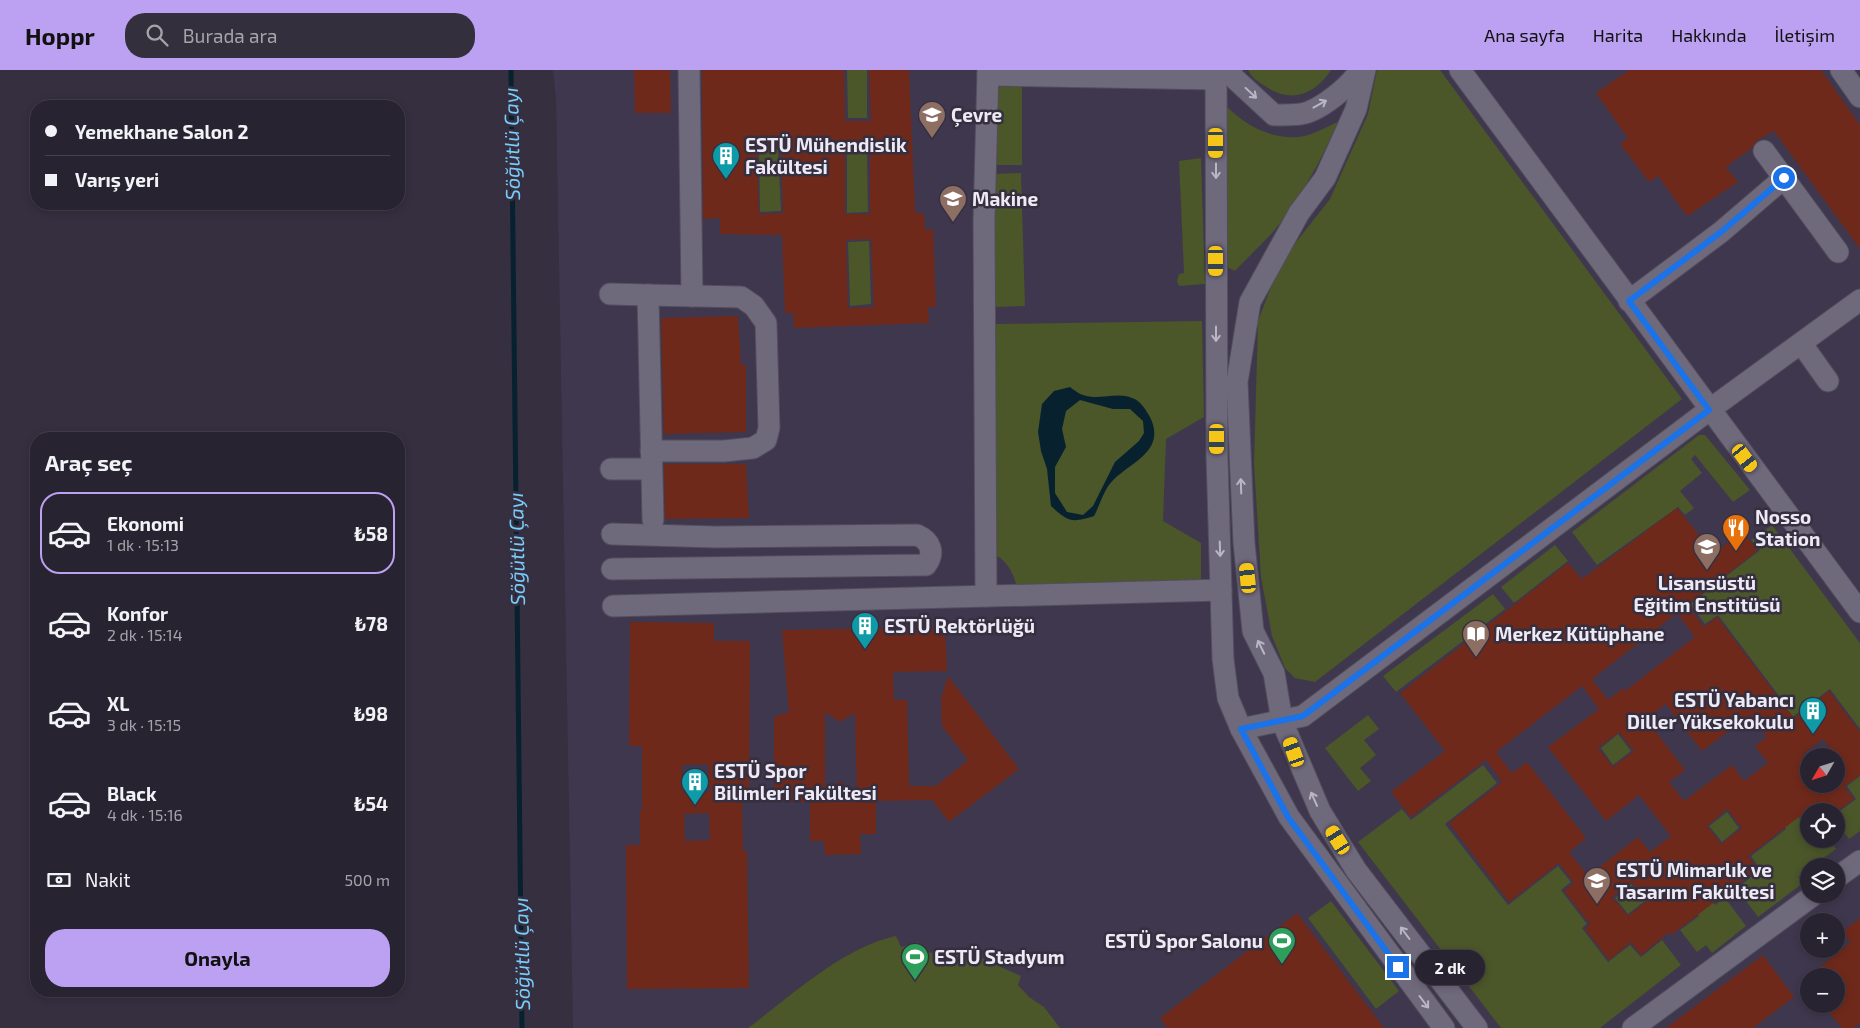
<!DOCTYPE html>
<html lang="tr">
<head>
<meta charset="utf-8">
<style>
  :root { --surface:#282330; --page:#342f3c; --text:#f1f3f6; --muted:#a5a4ab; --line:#44404c; --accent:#bca0f2 }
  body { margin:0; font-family:"Exo 2",sans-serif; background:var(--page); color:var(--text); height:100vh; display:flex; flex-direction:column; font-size:19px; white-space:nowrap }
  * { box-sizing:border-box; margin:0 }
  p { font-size:16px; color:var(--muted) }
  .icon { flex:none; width:28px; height:28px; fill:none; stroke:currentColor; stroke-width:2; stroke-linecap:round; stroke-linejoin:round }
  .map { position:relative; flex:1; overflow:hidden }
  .details { position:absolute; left:30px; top:362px; width:375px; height:565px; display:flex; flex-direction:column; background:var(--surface); border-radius:20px; box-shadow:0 2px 8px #0003,0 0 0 1px var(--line) }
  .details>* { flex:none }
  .guide { position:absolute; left:30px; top:30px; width:375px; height:110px; border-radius:20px; box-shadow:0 2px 8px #0003,0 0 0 1px var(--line); display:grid; align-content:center; height:110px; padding:0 15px; background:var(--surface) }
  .needle { width:32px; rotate:231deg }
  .fabs { position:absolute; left:1800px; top:678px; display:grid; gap:10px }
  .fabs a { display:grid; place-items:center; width:45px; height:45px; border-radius:50%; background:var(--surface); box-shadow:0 2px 8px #0003,0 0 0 1px var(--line); font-size:25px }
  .end { position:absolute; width:22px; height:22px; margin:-11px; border:6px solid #1a73e8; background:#fff; box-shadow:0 0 0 2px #fff }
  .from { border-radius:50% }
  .bubble { position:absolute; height:35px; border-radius:18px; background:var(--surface); box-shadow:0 2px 8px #0003,0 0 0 1px var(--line); font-size:16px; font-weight:700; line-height:35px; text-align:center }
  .car { position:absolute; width:15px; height:30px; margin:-15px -8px; border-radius:6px; box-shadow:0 0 4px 1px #0007; background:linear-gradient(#f5c518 24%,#345 0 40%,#f5c518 0 76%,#345 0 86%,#f5c518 0) }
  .guide b { display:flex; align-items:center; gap:18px; height:48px; font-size:19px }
  .guide b+b { border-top:1px solid var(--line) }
  .guide i { width:12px; height:12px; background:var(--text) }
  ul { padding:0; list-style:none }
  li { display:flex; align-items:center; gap:15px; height:82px; margin:0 10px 8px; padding:0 5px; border:2px solid transparent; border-radius:20px }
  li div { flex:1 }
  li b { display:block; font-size:19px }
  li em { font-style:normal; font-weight:700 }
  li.current { border-color:var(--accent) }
  li>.icon { width:45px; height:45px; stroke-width:1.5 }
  h2 { padding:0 15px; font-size:22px; line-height:60px }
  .pay { display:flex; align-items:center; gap:12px; height:55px; padding:0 15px; font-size:19px }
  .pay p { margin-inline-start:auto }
  .button { display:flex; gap:10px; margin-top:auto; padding:10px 15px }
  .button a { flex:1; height:58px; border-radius:20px; background:var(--accent); color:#111; font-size:20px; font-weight:700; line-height:58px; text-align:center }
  header { display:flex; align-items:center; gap:30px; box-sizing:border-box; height:70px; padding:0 25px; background:var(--accent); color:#111 }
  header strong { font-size:24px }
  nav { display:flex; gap:28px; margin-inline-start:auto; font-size:18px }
  .search { width:350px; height:45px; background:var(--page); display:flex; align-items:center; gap:12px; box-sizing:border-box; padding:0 18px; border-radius:20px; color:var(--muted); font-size:19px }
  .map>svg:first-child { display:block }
  .built { fill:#3f374d; fill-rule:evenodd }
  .green { fill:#4b5629 }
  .water { fill:#07212f; fill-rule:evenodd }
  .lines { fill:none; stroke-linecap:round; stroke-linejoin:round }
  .stream { stroke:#07212f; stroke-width:5 }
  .building { fill:#6e291b; fill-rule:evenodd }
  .minor-casing { stroke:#524e5d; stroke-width:23 }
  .minor { stroke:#6f697c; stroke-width:21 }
  .oneway { stroke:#bbb6c5 }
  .route { stroke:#1a73e8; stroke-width:6 }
  .labels { text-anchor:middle; stroke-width:5; stroke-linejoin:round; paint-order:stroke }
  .poi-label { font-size:19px; font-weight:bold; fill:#edeaf5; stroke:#352f40; text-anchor:start }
  .water-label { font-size:20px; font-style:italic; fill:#79ccfb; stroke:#352f40 }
</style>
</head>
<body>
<header>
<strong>Hoppr</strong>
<div class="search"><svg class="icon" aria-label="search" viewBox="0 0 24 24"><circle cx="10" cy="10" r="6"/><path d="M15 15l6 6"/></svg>Burada ara</div>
<nav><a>Ana sayfa</a><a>Harita</a><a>Hakkında</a><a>İletişim</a></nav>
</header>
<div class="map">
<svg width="1860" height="958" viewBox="0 0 1860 958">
  <rect width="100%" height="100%" fill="#352f40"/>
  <path class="built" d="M 553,0 L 1860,0 L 1860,958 L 573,958 L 556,30 ZM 1809,686 L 1836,686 L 1836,714 L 1809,714 ZM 1809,741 L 1836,741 L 1836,769 L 1809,769 ZM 1809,796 L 1836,796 L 1836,824 L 1809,824 ZM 1809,851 L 1836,851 L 1836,879 L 1809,879 ZM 1809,906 L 1836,906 L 1836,934 L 1809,934 Z"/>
  <g class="green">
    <polygon points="847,0 867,0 867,48 848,48"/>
    <path d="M 1248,0 L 1331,0 C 1315,25 1290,34 1265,16 C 1257,11 1252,8 1248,0 Z"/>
    <polygon points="1377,0 1440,0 1682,329 1315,612 1295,608 1285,598 1272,566 1261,507 1254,394 1258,251 1272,214 1293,176 1330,129 1368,44"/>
    <rect x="989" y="17" width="33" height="78"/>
    <path d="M 1225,35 C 1244,54 1269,69 1298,67 C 1311,66 1326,57 1338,52 C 1321,91 1300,129 1273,162 C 1261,175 1247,188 1235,201 L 1225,196 Z"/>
    <polygon points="778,79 781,141 760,142 759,80"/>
    <polygon points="847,80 867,80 868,142 847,143"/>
    <polygon points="1201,88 1205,214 1179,216 1177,211 1179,204 1184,203 1179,91"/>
    <polygon points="1021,103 1025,236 994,237 990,104"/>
    <polygon points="869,171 871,234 850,236 848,172"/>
    <path d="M 1202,251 L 1204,347 L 1166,369 L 1163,451 L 1201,473 L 1201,513 L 1018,521 C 1014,505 1010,494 996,485 L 994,254 Z"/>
    <polygon points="1699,365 1705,365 1750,420 1733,432 1695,385 1691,389 1702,403 1680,421 1694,438 1685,445 1678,437 1597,495 1572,462"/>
    <polygon points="1772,455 1860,573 1860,659 1830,619 1779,657 1768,642 1782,630 1718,545 1705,554 1690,534 1760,480 1751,470"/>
    <polygon points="1555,475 1568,491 1514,533 1501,517"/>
    <polygon points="1493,524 1505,539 1396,622 1383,606"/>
    <polygon points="1368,645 1379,659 1364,670 1376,685 1360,698 1371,711 1358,721 1325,678"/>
    <polygon points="1618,664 1631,681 1613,695 1601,678"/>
    <polygon points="1483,695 1497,713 1445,754 1508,835 1558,796 1571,812 1561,820 1587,854 1582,858 1608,892 1630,875 1641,887 1662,870 1681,895 1600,958 1501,958 1358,772 1402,739 1411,750"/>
    <polygon points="1860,706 1860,761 1849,769 1836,751 1836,744 1856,729 1847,716"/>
    <polygon points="1772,713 1809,760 1809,769 1828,769 1836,779 1812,796 1809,796 1809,799 1798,807 1803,813 1758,847 1737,819 1760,799 1751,786 1786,759 1759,723"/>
    <polygon points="1727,742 1739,758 1722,772 1709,756"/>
    <polygon points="1676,785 1715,835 1725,828 1746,856 1712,883 1706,875 1697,882 1680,860 1699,846 1662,797"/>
    <polygon points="1631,814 1645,831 1628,844 1615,828"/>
    <polygon points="1331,831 1399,921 1376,939 1308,848"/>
    <path d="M 896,866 L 901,877 L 918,872 L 921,882 L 977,886 L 1021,906 L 1018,915 L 1029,927 L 1044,937 L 1060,958 L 748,958 C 791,926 843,877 896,866 Z"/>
  </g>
  <path class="water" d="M 1070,317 C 1074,320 1079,324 1083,325 C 1100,331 1116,321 1132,328 C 1141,331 1145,339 1150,347 C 1168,384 1125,393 1109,415 C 1103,423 1099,437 1094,446 C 1072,453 1068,452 1051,436 L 1047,399 L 1041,381 L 1038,362 L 1042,334 L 1054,321 ZM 1080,330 L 1113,339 L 1130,339 L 1143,351 L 1144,363 L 1139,371 L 1115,392 L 1093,436 L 1083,445 L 1067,442 L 1055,423 L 1055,397 L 1066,377 L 1062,359 L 1066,341 Z"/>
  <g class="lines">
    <polyline class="stream" points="511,0 522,958"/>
  </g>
  <g class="building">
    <polygon points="634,0 670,0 671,43 635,43"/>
    <path d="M 702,0 L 844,0 L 845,51 L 871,51 L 869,0 L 909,0 L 915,142 L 924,144 L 925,160 L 933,159 L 936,237 L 928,237 L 929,253 L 794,258 L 793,243 L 785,243 L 782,165 L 720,164 L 720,148 L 703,149 ZM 757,77 L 781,77 L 783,143 L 759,144 ZM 845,78 L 870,78 L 870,144 L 845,144 ZM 871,169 L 874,237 L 848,238 L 846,170 Z"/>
    <polygon points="1629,0 1821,0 1860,55 1860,179 1774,61 1756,71 1752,78 1726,97 1738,112 1687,146 1658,106 1649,112 1620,74 1628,68 1596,23"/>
    <polygon points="738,246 741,295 746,295 746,362 664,364 661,248"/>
    <polygon points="664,394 746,394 749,448 665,449"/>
    <path d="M 1677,438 L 1714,483 L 1743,461 L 1757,481 L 1687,535 L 1704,557 L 1717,547 L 1794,648 L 1829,621 L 1860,662 L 1860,705 L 1844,717 L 1854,729 L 1837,741 L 1809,741 L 1809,757 L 1800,746 L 1748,786 L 1758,799 L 1671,865 L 1669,862 L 1641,885 L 1631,872 L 1609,890 L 1585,859 L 1590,854 L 1564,821 L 1574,813 L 1559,793 L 1509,832 L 1449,753 L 1502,712 L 1486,690 L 1411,747 L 1391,722 L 1445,681 L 1400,623 L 1568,493 L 1582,509 ZM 1677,543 L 1695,567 L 1625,621 L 1623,618 L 1608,630 L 1592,609 ZM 1582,616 L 1599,639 L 1548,677 L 1606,751 L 1639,725 L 1671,766 L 1650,782 L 1638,767 L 1588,806 L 1569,782 L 1586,768 L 1527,692 L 1512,703 L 1496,682 ZM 1666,634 L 1702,681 L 1750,645 L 1767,667 L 1755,676 L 1768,693 L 1744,711 L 1732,695 L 1684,731 L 1669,712 L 1685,700 L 1646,649 ZM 1619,662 L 1634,681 L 1613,697 L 1598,678 ZM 1823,669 L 1836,686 L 1836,714 L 1809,714 L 1809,692 L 1803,684 ZM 1727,739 L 1742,758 L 1721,774 L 1707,756 ZM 1632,812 L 1647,831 L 1628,846 L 1612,827 Z"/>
    <path d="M 630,552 L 714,553 L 714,571 L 750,571 L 749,732 L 742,732 L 743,781 L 747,781 L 749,918 L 627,919 L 626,775 L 640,775 L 640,740 L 642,740 L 642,676 L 629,676 ZM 708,694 L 710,722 L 683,723 L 682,695 ZM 709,743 L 710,770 L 685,771 L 684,744 Z"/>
    <path d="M 945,557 L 947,601 L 893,602 L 894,630 L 907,630 L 909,716 L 936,716 L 968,690 L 942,656 L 941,628 L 948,606 L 1019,699 L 949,752 L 932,730 L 876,731 L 876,764 L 860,764 L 861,784 L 825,785 L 824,771 L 810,771 L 810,732 L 774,732 L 774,647 L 789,642 L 782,560 ZM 825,642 L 840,652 L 855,643 L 857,724 L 841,711 L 825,723 Z"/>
    <polygon points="1297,843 1384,958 1167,958 1160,948"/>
    <polygon points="1860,848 1860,953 1853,958 1842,958 1822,934 1836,934 1836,906 1809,906 1850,873 1843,861"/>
    <polygon points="1763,885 1794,927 1753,958 1666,958"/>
  </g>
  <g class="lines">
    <defs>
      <g id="minor">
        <polyline points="689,0 692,226"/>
        <polyline points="1216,0 1217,387 1223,589 1228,628 1241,659 1289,747 1444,958"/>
        <path d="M 1230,0 L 1234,8 L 1274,45 C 1283,45 1292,45 1301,44 C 1320,41 1350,16 1360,0"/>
        <polyline points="1365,0 1356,39 1325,108 1299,143 1250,232 1237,312 1244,473 1253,561 1274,603 1282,651 1320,741 1356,800 1477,958"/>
        <polyline points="1460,0 1860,542"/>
        <polyline points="1841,0 1860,27"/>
        <polyline points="988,5 1215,9"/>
        <polyline points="1764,81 1838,182"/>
        <polyline points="610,224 648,225 653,450"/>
        <polyline points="648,225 741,227 754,236 766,253 769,358 766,370 753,378 724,381 651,381"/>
        <polyline points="1629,231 1721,162 1784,108"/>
        <polyline points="1801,273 1828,311"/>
        <polyline points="611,399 651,399"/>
        <path d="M 612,464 L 716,467 L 917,465 C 931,471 935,483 926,495 L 612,499"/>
        <polyline points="986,526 984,151 988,0"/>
        <polyline points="613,536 1221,520"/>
        <polyline points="1241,659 1303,646 1709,340 1860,230"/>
        <polyline points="1836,808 1860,791"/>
        <polyline points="1633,958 1815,824"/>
      </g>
    </defs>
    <use href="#minor" class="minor-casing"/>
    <use href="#minor" class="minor"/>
  </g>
  <defs><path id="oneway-shaft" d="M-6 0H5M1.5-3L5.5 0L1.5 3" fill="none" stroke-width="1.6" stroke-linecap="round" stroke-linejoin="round" transform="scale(1.25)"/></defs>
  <g class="oneway">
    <use href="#oneway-shaft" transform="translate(1251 23) rotate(43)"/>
    <use href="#oneway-shaft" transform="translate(1320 34) rotate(-29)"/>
    <use href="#oneway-shaft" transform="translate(1216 101) rotate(90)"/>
    <use href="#oneway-shaft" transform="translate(1216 264) rotate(90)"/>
    <use href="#oneway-shaft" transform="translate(1241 416) rotate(-92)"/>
    <use href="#oneway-shaft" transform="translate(1220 479) rotate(88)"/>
    <use href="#oneway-shaft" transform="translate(1261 577) rotate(-116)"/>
    <use href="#oneway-shaft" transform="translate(1314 729) rotate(-114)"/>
    <use href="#oneway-shaft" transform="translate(1405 863) rotate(-127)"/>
    <use href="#oneway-shaft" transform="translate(1424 932) rotate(53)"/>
  </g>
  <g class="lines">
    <polyline class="route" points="1398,897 1288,747 1241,659 1303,646 1709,340 1629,231 1721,162 1784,108"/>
  </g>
  <defs>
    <symbol id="school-pin" viewBox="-11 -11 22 30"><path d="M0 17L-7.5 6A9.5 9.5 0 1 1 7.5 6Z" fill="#8d6e63" stroke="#352f40"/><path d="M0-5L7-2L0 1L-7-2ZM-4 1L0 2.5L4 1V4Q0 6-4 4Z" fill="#fff"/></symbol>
    <symbol id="building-pin" viewBox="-11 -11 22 30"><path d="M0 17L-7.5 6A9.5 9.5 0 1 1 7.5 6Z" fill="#0f9aa8" stroke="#352f40"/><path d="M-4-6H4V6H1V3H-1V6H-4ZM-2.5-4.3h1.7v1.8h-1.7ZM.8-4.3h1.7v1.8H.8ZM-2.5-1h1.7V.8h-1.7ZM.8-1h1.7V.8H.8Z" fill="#fff"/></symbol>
    <symbol id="restaurant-pin" viewBox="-11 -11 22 30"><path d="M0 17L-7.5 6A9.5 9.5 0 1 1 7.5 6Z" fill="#e8710a" stroke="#352f40"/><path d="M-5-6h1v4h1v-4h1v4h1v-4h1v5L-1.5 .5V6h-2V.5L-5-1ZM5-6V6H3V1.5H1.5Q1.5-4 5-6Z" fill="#fff"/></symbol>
    <symbol id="library-pin" viewBox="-11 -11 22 30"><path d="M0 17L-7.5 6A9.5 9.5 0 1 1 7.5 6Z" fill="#8d6e63" stroke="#352f40"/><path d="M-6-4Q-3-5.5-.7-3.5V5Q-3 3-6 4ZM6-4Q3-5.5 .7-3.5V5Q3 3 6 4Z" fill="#fff"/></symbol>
    <symbol id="stadium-pin" viewBox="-11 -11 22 30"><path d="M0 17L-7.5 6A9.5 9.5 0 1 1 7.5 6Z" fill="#2e9e5b" stroke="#352f40"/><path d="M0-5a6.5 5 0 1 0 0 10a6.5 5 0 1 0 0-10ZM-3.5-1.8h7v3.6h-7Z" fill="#fff"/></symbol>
  </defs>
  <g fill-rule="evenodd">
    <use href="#school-pin" x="916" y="29" width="32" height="43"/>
    <use href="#building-pin" x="710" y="70" width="32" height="43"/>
    <use href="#school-pin" x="937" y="113" width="32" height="43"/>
    <use href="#restaurant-pin" x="1720" y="442" width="32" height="43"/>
    <use href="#school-pin" x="1691" y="461" width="32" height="43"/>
    <use href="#building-pin" x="849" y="540" width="32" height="43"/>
    <use href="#library-pin" x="1460" y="548" width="32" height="43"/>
    <use href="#building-pin" x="1797" y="625" width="32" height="43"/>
    <use href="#building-pin" x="679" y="696" width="32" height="43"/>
    <use href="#school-pin" x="1581" y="795" width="32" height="43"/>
    <use href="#stadium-pin" x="1266" y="855" width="32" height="43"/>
    <use href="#stadium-pin" x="899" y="871" width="32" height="43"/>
  </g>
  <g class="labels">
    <g class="poi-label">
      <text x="951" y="52">Çevre</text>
      <text x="745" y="82">ESTÜ Mühendislik<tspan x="745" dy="22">Fakültesi</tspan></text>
      <text x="972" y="136">Makine</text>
      <text x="1755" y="454">Nosso<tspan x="1755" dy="22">Station</tspan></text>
      <text x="1707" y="520" text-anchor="middle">Lisansüstü<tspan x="1707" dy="22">Eğitim Enstitüsü</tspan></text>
      <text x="884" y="563">ESTÜ Rektörlüğü</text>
      <text x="1495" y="571">Merkez Kütüphane</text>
      <text x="1794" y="637" text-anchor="end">ESTÜ Yabancı<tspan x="1794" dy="22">Diller Yüksekokulu</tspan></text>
      <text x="714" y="708">ESTÜ Spor<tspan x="714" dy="22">Bilimleri Fakültesi</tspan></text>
      <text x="1616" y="807">ESTÜ Mimarlık ve<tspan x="1616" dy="22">Tasarım Fakültesi</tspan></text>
      <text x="1263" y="878" text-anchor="end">ESTÜ Spor Salonu</text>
      <text x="934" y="894">ESTÜ Stadyum</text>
    </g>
    <g class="water-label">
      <text transform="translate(512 74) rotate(-91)" y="7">Söğütlü Çayı</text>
      <text transform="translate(517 479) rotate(-91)" y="7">Söğütlü Çayı</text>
      <text transform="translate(522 884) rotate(-91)" y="7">Söğütlü Çayı</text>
    </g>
  </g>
</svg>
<div class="fabs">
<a><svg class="needle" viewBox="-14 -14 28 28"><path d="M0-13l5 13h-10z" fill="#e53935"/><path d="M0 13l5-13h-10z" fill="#a5a4ab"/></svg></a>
<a><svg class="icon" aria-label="locate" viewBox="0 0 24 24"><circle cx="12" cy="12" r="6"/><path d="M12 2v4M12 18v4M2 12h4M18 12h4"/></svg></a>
<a><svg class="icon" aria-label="layers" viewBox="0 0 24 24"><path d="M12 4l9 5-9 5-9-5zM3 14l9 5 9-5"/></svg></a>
<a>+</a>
<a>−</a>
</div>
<i class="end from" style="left:1784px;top:108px"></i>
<i class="end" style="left:1398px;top:897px"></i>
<div class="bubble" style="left:1415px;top:880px;width:70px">2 dk</div>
<i class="car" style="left:1216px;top:73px;rotate:180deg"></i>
<i class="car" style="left:1216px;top:191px;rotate:180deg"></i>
<i class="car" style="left:1217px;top:369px;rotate:180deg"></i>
<i class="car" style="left:1745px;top:388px;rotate:143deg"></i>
<i class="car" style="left:1248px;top:508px;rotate:354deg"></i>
<i class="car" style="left:1294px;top:682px;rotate:340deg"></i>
<i class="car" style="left:1338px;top:770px;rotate:328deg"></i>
<div class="guide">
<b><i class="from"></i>Yemekhane Salon 2</b>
<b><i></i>Varış yeri</b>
</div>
<section class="details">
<h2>Araç seç</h2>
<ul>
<li class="current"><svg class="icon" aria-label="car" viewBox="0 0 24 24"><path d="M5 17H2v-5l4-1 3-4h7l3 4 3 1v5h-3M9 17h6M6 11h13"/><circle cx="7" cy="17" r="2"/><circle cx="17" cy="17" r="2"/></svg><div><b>Ekonomi</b><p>1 dk · 15:13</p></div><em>₺58</em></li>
<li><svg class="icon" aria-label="car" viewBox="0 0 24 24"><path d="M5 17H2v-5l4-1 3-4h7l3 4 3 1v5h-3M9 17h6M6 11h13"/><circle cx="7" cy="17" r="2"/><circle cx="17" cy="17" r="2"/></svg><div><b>Konfor</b><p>2 dk · 15:14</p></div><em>₺78</em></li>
<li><svg class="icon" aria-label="car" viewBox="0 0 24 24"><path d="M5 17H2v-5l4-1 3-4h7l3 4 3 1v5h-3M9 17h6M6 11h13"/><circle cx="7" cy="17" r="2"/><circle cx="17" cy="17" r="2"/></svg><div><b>XL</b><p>3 dk · 15:15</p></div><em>₺98</em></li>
<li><svg class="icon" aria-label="car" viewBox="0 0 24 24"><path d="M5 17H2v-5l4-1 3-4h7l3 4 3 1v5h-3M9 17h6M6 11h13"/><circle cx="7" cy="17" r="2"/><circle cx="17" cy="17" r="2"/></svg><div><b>Black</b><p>4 dk · 15:16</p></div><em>₺54</em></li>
</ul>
<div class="pay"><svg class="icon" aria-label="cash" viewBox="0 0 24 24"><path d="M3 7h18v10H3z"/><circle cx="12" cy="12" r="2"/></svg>Nakit<p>500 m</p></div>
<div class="button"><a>Onayla</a></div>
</section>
</div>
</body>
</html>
